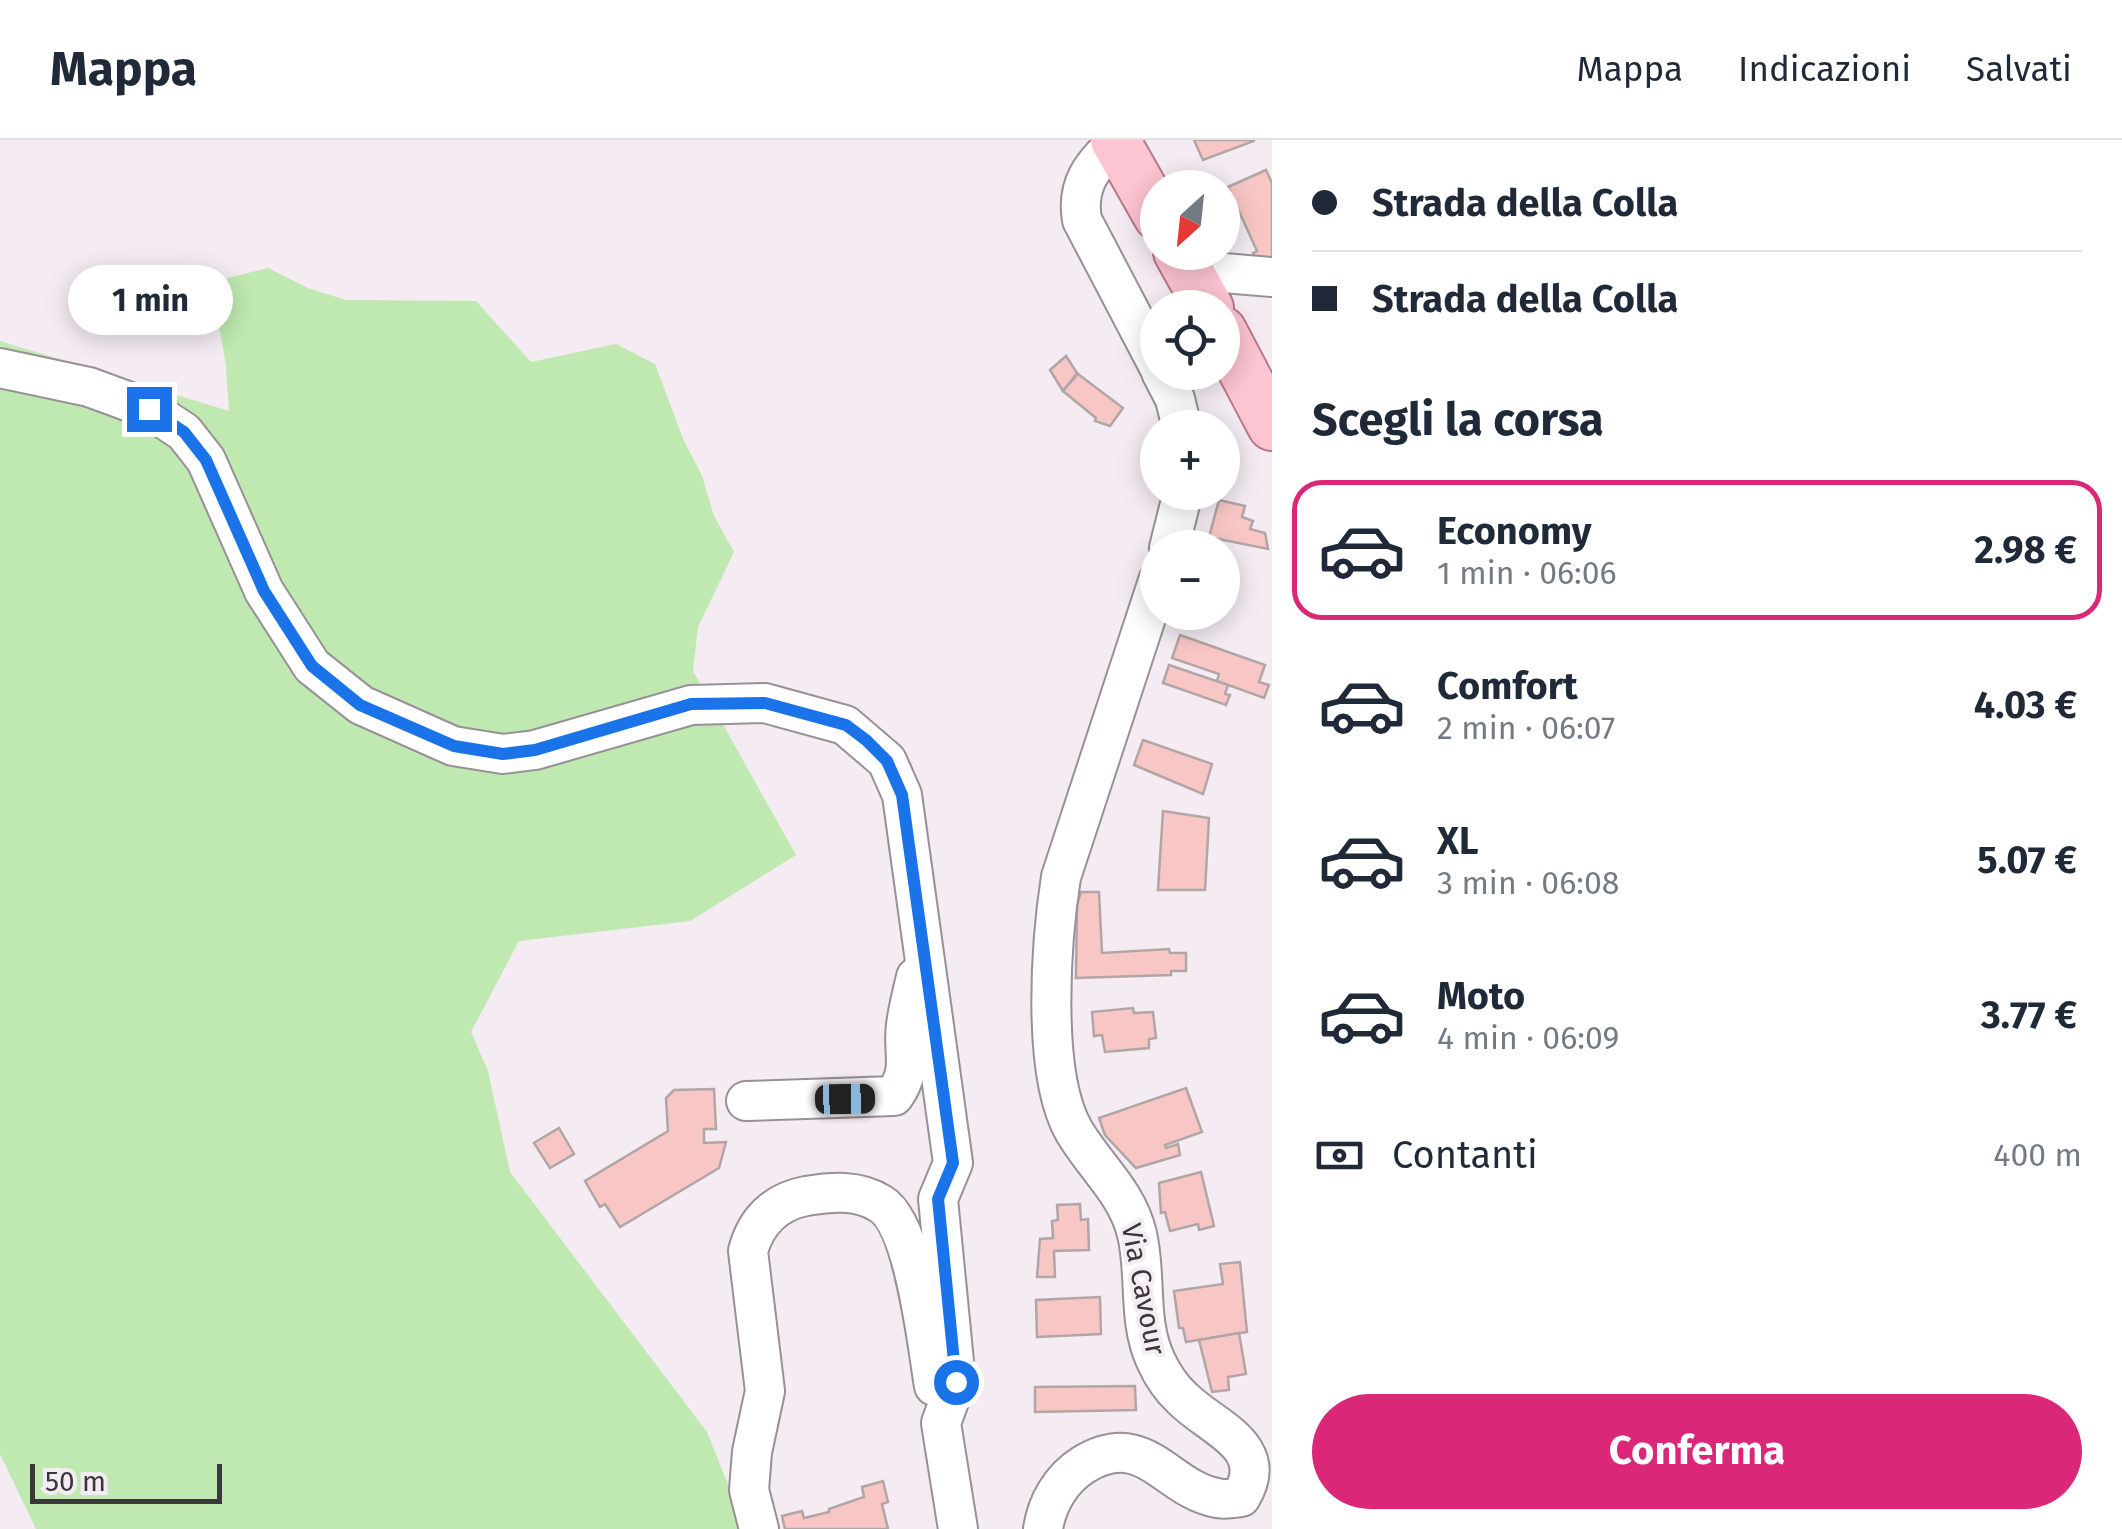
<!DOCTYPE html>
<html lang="it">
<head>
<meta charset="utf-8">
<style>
  :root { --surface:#fff; --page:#f6f6f7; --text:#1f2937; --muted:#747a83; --line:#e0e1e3; --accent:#db2777 }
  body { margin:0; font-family:"Fira Sans",sans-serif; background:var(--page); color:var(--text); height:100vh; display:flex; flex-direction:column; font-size:38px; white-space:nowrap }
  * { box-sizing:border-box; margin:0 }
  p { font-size:32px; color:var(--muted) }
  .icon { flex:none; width:55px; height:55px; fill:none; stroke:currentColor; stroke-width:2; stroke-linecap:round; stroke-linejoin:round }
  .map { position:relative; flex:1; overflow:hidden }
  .side { display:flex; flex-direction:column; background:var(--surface); width:850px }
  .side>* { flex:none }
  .hud { display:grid; align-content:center; height:220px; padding:0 40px; background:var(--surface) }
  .needle { width:65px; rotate:207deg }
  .buttons { position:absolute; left:1140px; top:30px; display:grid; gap:20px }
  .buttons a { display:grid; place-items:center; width:100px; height:100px; border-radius:50%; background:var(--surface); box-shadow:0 5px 25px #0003; font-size:50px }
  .scale { position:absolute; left:30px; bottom:25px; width:192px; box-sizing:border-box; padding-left:10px; border:5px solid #3a373a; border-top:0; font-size:28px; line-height:35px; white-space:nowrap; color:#3a373a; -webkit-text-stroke:8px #f4ebf3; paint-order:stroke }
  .end { position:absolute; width:45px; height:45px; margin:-22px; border:12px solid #1a73e8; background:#fff; box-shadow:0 0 0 5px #fff }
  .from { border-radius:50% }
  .bubble { position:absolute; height:70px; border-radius:35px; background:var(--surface); box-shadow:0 5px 25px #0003; font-size:32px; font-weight:700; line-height:70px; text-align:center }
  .car { position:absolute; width:30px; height:60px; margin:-30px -15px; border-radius:12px; box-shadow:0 0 8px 2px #0007; background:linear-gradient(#222 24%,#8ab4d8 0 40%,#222 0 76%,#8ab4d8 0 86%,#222 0) }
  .hud b { display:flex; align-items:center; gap:35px; height:95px; font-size:38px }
  .hud b+b { border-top:2px solid var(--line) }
  .hud i { width:25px; height:25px; background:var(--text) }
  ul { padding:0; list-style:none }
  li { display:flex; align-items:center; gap:30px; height:140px; margin:0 20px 15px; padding:0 20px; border:5px solid transparent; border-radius:30px }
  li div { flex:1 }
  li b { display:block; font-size:38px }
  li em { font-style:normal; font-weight:700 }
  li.selected { border-color:var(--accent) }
  li>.icon { width:90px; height:90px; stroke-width:1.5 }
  h2 { padding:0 40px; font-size:45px; line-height:120px }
  .pay { display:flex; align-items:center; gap:25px; height:110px; padding:0 40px; font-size:38px }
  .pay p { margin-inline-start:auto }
  .cta { display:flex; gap:20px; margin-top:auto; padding:20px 40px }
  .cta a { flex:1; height:115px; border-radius:60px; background:var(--accent); color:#fff; font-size:40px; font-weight:700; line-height:115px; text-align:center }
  header { display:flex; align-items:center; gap:60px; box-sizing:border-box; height:140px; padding:0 50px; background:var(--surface); border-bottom:2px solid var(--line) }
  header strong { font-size:48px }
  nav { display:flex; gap:55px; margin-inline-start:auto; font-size:35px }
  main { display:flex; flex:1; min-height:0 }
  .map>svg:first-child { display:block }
  .green { fill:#bfe9b0 }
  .building { fill:#f8c7c5; stroke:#b1a6a5; stroke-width:2.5 }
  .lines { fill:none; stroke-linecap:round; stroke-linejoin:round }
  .minor-casing { stroke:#989097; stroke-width:42 }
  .major-casing { stroke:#b77989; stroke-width:52 }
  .minor { stroke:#fff; stroke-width:38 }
  .major { stroke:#fdc4d1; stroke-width:48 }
  .route { stroke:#1a73e8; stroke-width:12 }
  .labels { text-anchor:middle; stroke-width:8; stroke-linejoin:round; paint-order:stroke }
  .street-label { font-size:28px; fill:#3a373a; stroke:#f4ebf3 }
</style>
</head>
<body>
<header>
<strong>Mappa</strong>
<nav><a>Mappa</a><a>Indicazioni</a><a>Salvati</a></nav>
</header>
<main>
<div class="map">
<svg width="1272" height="1389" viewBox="0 0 1272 1389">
  <rect width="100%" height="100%" fill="#f4ebf3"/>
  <polygon class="green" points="268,128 308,148 346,160 476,161 531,222 616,204 655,224 684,301 702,336 714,376 734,412 698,487 693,531 796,715 690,781 519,801 471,892 488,931 510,1032 707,1292 746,1389 36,1389 0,1314 0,201 229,271 226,226 218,180 227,138"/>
  <g class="building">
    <polygon points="1194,0 1254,0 1254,1 1203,20"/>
    <polygon points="1266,30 1272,43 1272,116 1257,123 1253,113 1257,111 1228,47"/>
    <polygon points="1066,216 1077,233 1063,251 1050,230"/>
    <polygon points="1078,234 1123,268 1110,286 1095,281 1096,278 1063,251"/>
    <polygon points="1219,360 1245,366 1242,377 1253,381 1250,389 1265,393 1268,409 1209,397"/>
    <polygon points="1180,495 1265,525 1259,542 1269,545 1264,558 1217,541 1219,534 1172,518"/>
    <polygon points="1169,525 1228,545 1225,554 1230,555 1226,565 1163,543"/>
    <polygon points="1143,600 1212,624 1203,654 1134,625"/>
    <polygon points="1163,671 1209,678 1205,750 1158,750"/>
    <polygon points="1081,752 1099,752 1102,813 1169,809 1170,813 1186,813 1186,831 1171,831 1171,835 1076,838 1077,765"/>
    <polygon points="1133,868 1134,873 1153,872 1156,898 1149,899 1149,908 1105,912 1102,895 1094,896 1092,872"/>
    <polygon points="1186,948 1202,992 1165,1005 1166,1008 1178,1004 1180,1015 1136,1028 1105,995 1099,978"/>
    <polygon points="714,949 716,989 704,989 704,1003 726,1002 719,1028 620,1087 605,1064 600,1067 585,1041 668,991 666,958 674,950"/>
    <polygon points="559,988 574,1014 550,1028 534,1003"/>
    <polygon points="1201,1032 1214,1086 1199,1090 1198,1084 1170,1091 1165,1072 1161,1073 1159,1043"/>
    <polygon points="1080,1064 1081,1080 1088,1079 1089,1110 1054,1111 1055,1137 1037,1137 1040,1099 1053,1098 1052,1081 1058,1080 1057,1065"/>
    <polygon points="1240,1122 1247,1192 1186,1202 1183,1188 1179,1188 1174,1151 1223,1144 1220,1124"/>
    <polygon points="1100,1157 1101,1194 1037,1197 1036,1160"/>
    <polygon points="1239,1193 1246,1234 1228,1237 1229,1250 1212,1252 1199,1200"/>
    <polygon points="1135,1246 1136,1270 1035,1272 1035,1247"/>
    <polygon points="883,1341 888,1362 882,1364 888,1389 785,1389 782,1376 802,1371 804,1378 829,1372 829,1369 864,1357 862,1347"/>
  </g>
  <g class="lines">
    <defs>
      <g id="minor">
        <path d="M 1117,2 C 1092,25 1076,45 1082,80 L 1158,225"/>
        <polyline points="1188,130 1272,137"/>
        <polyline points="0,228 89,247 149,269 184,292 206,320 264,451 312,526 361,565 453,606 503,614 535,610 691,565 765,563 845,585 887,621 902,655 953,1023 938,1059 956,1242 941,1283 958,1389"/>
        <polyline points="1161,232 1175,259 1182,288"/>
        <polyline points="1169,408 1183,352"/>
        <path d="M 746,961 L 894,956 C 914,928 902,914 906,885 C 908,869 912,853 916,837"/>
        <path d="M 759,1389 L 749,1350 L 752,1312 L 765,1251 L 748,1111 C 756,1081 775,1062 806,1056 C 831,1052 858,1049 881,1064 C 915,1085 927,1205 934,1246"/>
        <path d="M 1043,1389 C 1047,1363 1061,1339 1083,1325 C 1145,1287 1166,1349 1217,1358 C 1224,1360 1234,1358 1241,1357 C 1272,1305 1211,1288 1182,1258 C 1171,1248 1162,1234 1156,1221 C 1137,1181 1147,1136 1137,1094 C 1127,1052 1095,1027 1074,991 C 1041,934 1051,801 1061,737 L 1158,441"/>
      </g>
      <g id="major">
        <polyline points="1115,0 1158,76"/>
        <polyline points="1178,112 1209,168"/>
        <polyline points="1222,191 1272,286"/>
      </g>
    </defs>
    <use href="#minor" class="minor-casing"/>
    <use href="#major" class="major-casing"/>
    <use href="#minor" class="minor"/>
    <use href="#major" class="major"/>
  </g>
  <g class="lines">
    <polyline class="route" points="149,269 184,292 206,320 264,451 312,526 360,565 454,606 503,614 535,610 691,564 765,563 846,585 866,600 887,621 902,655 953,1023 938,1059 956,1242"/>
  </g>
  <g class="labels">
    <g class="street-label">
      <text transform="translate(1144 1149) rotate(79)" y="10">Via Cavour</text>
    </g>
  </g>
</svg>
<div class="buttons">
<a><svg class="needle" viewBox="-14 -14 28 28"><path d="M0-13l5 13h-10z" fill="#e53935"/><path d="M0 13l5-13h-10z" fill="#747a83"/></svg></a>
<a><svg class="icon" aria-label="locate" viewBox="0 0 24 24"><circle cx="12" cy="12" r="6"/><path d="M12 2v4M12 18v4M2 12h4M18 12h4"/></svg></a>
<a>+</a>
<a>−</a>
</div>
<div class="scale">50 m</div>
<i class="end from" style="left:956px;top:1242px"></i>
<i class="end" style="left:149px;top:269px"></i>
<div class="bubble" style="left:68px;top:125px;width:165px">1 min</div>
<i class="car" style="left:845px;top:959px;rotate:89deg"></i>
</div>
<section class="side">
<div class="hud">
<b><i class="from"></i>Strada della Colla</b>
<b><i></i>Strada della Colla</b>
</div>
<h2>Scegli la corsa</h2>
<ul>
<li class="selected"><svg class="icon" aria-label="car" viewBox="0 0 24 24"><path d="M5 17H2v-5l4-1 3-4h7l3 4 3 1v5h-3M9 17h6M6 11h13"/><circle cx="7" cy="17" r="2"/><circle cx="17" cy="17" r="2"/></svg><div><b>Economy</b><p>1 min · 06:06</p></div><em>2.98 €</em></li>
<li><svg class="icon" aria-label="car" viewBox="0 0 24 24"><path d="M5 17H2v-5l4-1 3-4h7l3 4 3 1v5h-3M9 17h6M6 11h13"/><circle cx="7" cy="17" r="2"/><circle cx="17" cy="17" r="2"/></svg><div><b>Comfort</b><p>2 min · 06:07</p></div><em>4.03 €</em></li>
<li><svg class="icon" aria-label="car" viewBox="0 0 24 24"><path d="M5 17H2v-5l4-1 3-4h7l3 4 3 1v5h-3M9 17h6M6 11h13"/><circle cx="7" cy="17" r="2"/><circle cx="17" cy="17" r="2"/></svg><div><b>XL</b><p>3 min · 06:08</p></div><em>5.07 €</em></li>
<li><svg class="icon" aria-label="car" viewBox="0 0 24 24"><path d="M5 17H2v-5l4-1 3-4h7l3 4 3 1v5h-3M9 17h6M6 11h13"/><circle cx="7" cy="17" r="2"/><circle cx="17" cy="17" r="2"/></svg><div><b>Moto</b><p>4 min · 06:09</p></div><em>3.77 €</em></li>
</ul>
<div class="pay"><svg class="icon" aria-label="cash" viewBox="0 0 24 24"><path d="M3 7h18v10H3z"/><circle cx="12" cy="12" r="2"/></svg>Contanti<p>400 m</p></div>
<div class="cta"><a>Conferma</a></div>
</section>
</main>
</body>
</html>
